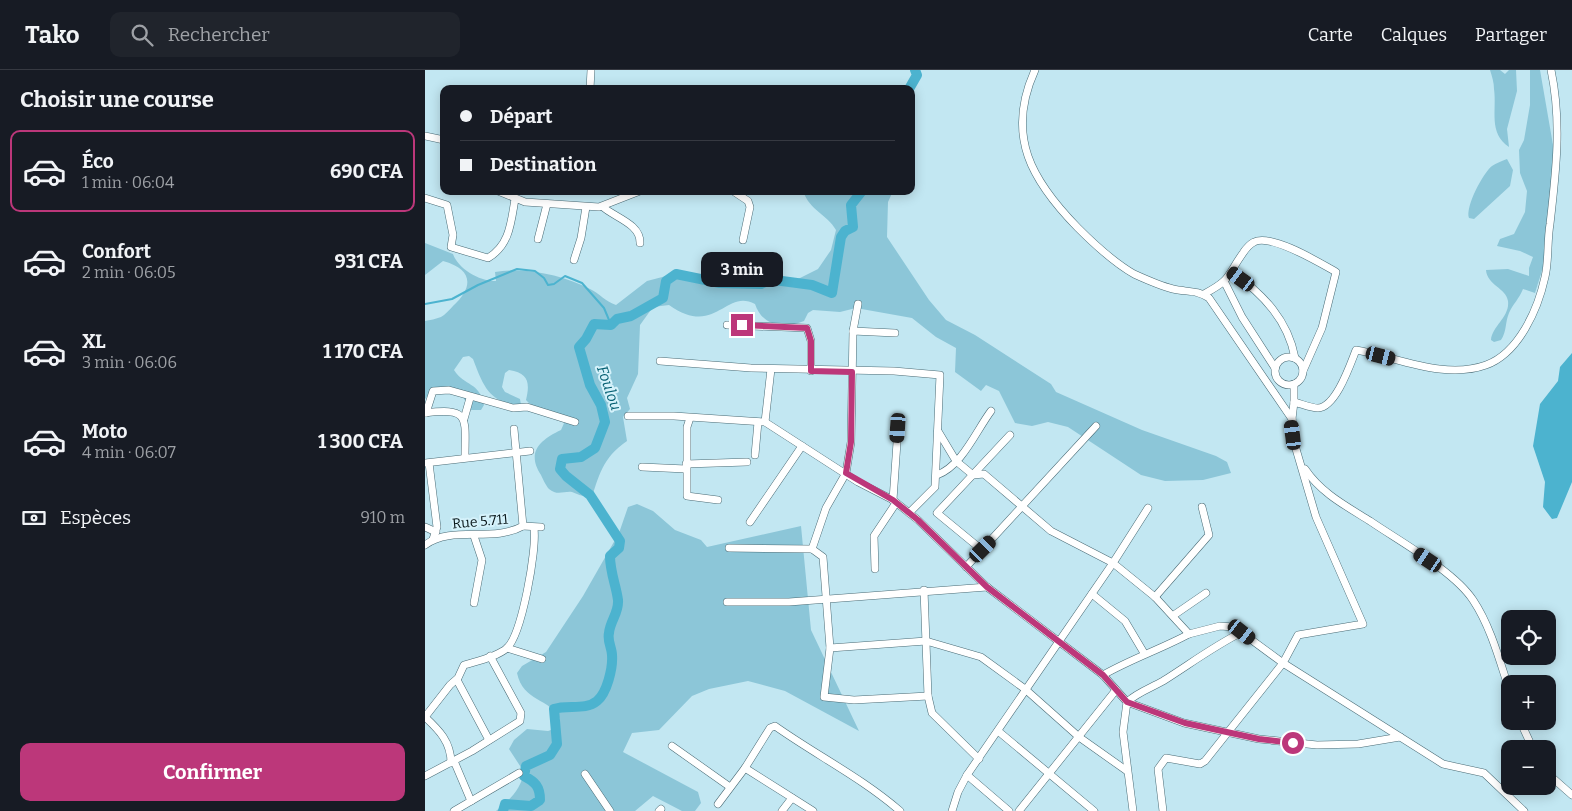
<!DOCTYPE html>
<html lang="fr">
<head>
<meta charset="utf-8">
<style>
  :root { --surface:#171b24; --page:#20242c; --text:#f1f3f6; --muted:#9ea1a6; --line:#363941; --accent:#bc377a }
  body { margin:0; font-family:Bitter,serif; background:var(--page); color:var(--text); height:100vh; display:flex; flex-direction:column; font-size:19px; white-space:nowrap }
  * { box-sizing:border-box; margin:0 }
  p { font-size:16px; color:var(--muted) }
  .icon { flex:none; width:28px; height:28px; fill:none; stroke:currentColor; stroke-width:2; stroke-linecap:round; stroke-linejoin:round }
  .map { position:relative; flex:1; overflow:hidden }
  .details { display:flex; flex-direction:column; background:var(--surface); width:425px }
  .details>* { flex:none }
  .guide { position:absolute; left:15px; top:15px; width:475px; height:110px; border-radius:10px; box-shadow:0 2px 12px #0003; display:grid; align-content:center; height:110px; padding:0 20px; background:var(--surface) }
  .buttons { position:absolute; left:1076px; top:540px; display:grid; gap:10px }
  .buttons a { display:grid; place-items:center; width:55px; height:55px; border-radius:10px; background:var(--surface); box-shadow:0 2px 12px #0003; font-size:25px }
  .end { position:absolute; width:22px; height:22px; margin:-11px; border:6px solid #bc377a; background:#fff; box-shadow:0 0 0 2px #fff }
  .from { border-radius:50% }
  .bubble { position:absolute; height:35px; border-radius:10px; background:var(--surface); box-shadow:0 2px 12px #0003; font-size:16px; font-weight:700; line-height:35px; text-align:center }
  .car { position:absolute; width:15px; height:30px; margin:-15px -8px; border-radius:6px; box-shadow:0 0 4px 1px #0007; background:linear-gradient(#222 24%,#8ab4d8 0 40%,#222 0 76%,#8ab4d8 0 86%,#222 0) }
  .guide b { display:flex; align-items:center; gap:18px; height:48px; font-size:19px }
  .guide b+b { border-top:1px solid var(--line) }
  .guide i { width:12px; height:12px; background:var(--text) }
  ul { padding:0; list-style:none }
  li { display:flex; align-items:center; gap:15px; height:82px; margin:0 10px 8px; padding:0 10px; border:2px solid transparent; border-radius:10px }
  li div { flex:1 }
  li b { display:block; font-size:19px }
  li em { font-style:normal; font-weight:700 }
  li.on { border-color:var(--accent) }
  li>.icon { width:45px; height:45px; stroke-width:1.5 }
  h2 { padding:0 20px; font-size:22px; line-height:60px }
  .pay { display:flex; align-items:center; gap:12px; height:55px; padding:0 20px; font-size:19px }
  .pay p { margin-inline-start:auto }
  .primary-button { display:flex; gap:10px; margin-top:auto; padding:10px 20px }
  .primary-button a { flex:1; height:58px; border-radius:10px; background:var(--accent); color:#fff; font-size:20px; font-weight:700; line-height:58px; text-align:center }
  header { display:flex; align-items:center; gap:30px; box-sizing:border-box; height:70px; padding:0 25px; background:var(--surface); border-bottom:1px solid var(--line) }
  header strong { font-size:24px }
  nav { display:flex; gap:28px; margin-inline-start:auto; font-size:18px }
  .search { width:350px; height:45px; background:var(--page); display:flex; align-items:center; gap:12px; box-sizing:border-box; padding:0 18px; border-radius:10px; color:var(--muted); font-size:19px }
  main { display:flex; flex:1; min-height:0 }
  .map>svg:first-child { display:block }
  .green { fill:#8cc6d8 }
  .water { fill:#4cb3cf }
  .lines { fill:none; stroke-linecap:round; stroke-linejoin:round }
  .stream { stroke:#4cb3cf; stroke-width:2 }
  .river { stroke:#4cb3cf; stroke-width:10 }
  .minor-casing { stroke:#4a6b75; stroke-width:8 }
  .minor { stroke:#fff; stroke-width:7 }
  .route { stroke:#bc377a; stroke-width:6 }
  .labels { text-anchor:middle; stroke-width:4; stroke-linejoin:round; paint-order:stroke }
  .street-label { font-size:14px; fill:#061417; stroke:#d5f2fb }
  .water-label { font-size:15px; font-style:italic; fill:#035e71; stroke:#d5f2fb }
</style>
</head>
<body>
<header>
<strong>Tako</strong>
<div class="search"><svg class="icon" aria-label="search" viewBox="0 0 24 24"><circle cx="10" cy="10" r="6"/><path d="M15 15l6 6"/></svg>Rechercher</div>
<nav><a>Carte</a><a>Calques</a><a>Partager</a></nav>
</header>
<main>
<section class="details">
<h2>Choisir une course</h2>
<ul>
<li class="on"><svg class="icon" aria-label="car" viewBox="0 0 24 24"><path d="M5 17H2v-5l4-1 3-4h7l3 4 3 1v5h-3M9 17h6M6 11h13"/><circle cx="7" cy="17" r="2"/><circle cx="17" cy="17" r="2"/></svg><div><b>Éco</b><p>1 min · 06:04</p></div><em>690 CFA</em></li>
<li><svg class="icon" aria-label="car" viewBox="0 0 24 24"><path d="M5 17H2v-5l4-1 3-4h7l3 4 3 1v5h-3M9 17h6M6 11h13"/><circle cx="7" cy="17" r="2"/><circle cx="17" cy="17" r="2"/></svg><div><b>Confort</b><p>2 min · 06:05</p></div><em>931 CFA</em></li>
<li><svg class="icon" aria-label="car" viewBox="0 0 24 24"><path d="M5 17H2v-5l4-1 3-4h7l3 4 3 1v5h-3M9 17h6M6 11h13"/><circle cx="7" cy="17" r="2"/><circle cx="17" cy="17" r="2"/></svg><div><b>XL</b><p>3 min · 06:06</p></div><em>1 170 CFA</em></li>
<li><svg class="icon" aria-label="car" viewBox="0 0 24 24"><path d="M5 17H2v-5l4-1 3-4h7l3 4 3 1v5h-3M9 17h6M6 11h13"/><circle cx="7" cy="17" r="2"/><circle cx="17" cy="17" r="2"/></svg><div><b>Moto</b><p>4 min · 06:07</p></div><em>1 300 CFA</em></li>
</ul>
<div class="pay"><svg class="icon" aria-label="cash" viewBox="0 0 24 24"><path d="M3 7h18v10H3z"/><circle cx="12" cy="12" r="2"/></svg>Espèces<p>910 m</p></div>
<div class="primary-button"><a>Confirmer</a></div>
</section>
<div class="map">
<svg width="1147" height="741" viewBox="0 0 1147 741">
  <rect width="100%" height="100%" fill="#c2e7f2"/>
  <g class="green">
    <path d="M 1065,0 L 1075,0 L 1080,4 L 1084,0 L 1091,0 L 1092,21 L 1082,59 L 1084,77 C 1063,63 1072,40 1069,19 C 1069,13 1067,6 1065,0 Z"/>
    <path d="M 1105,0 L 1115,0 L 1128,75 L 1129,128 L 1120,191 L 1110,223 L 1098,219 C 1094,229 1088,234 1084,243 C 1080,252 1082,261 1076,270 L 1069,272 L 1066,270 C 1067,256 1085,247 1083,231 C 1081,218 1062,215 1061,200 L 1083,199 L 1104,206 L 1104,198 L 1108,187 L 1095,181 L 1072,176 L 1075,169 L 1089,164 L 1100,142 L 1102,121 L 1095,103 L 1094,80 L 1099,70 L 1105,35 Z"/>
    <path d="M 1082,89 L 1088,100 L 1085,116 L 1049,149 L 1044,148 C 1040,137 1058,103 1067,96 C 1071,93 1077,91 1082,89 Z"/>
    <path d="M 378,121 L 468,121 L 463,132 L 462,167 L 504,230 L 521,250 L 550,265 L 626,314 L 631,322 L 717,360 L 791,386 L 802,392 L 806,403 L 778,410 L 740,411 L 716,405 L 643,357 L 623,352 L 607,356 L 590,353 L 574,321 L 561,315 L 556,321 L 530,302 L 531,278 L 511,267 L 487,248 L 431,238 L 415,242 L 388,240 L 383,243 L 379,251 C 359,259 337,256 330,234 C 300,218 291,268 244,235 L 228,237 L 215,255 L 213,304 L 202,328 L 205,339 L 198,347 L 202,371 C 177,388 174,406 165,433 L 162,427 C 157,426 152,424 147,422 C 139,421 132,426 124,419 C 121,416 118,409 116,405 C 101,382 115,370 136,360 L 140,351 C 131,335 112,344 101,330 C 105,313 104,303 84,300 L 80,303 L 77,317 L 80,322 L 95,329 L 96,335 C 64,334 58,315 48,289 L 44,286 L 38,287 L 29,300 C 40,317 54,311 59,335 L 56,340 L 46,340 L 34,321 L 5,323 L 0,329 L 0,251 C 5,250 11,249 16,247 C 20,245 24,240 28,236 C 49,217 48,199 18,191 L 0,205 L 0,173 L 28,184 C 33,199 56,212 71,211 L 70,202 C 101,197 138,205 165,219 C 174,223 181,232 191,235 L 222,211 L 245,205 L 253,205 L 263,209 L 288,203 L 303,204 L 340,198 L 348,205 L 369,211 L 393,199 L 406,180 L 411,160 C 402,144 385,141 378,121 Z"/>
    <path d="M 212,434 L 228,441 L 250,460 L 276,470 L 282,477 L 376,456 L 386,560 L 434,661 L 360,621 L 323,611 L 284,619 L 267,626 L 234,660 L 207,663 L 198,682 L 273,722 L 276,733 L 270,741 L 257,741 L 228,726 L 210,741 L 71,741 C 84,731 96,719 99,702 L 84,679 L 89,670 L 102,659 L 123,661 L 132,658 L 135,649 C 125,628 98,632 92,603 L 97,596 L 121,582 L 158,526 L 194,463 L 203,437 Z"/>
  </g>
  <polygon class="water" points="1147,283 1147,412 1132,448 1127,449 1118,437 1120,412 1108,376 1115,334 1133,311 1135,297"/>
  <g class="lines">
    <polyline class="stream" points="0,234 27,229 53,215 92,199 110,201 119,208 123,215 129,214 140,206 157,213 179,238 184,250 189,253"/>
    <g class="river">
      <polyline points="484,19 492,5 490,0"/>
      <path d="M 78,741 L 80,734 L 106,736 L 115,730 C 115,716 110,712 99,706 L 101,696 L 125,685 L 132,674 L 129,639 C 142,634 160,641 172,631 C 182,623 188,598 187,585 C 187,578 182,571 184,563 C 185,551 194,543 193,530 C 191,515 185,502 185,486 L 194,478 L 195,471 L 165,425 L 141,406 L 135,399 L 137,389 L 156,387 L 170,378 L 180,352 L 176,335 L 165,315 L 154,277 L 161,269 L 169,254 L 186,255 L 192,249 L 206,246 L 238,228 L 241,211 L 251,204 L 295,213 L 336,214 L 344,210 L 357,211 L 387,215 L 407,223 L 416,167 L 420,161 L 428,157 L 426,135 L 437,121"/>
    </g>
    <defs>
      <g id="minor">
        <path d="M 610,0 C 580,66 607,111 653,158 C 670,175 688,192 709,204 C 720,209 736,216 748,219 C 761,222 773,220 784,228 L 867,349"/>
        <polyline points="165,19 166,0"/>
        <polyline points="0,66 19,70"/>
        <polyline points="73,121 100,132 174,137 215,121"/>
        <polyline points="308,121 323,131 325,137 318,170"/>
        <path d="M 0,128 L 22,135 L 28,165 L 26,177 L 63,188 C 85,175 86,152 90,129"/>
        <path d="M 178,137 C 189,147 216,154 215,173"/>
        <polyline points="113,169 122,134"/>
        <polyline points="149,190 156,168 161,137"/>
        <path d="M 807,202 C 838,224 863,250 870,288"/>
        <polyline points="800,213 817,247 850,298"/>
        <path d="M 779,224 C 807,209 801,207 818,183 C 820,180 825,174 829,172 C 846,163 895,193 911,202 L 897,258 L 878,301"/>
        <polyline points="302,255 382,258 386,271 386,301"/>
        <polyline points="428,261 433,234"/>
        <circle cx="864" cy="301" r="14"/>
        <polyline points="235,291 326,298 469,301 515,305 510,417 484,443"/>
        <polyline points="869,314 869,332 867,349 871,379 891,447 938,554 873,565 858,593 1018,694 1059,703 1099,741"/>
        <path d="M 869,332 C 877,334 886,338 893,338 C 911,337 925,295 931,280 C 972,287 1019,310 1061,295 C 1094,283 1113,239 1120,207 C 1124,190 1122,172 1125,154 C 1131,102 1137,52 1126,0"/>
        <path d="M 0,343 C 46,337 40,348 40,387"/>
        <polyline points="1,343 8,321 24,320 88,338 102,337 150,352"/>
        <polyline points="203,346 249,346 340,352 433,412 468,430 493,450 562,517 678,605 702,632 698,662 708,741"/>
        <polyline points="265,348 262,357 262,426 293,430"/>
        <polyline points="39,349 45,328"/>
        <polyline points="340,352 346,299"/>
        <polyline points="513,361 531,391 548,405 559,404 626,461 688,493 542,705 533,722 527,741"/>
        <polyline points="330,385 333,352"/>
        <polyline points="0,393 105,381"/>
        <polyline points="4,393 12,457 8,469"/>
        <polyline points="261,394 322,392"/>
        <polyline points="217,397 261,399"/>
        <path d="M 880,399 C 896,423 921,436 945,451 C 974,471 1029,501 1048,530 C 1066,557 1075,592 1085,622"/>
        <path d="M 512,405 C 537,396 551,361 566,341"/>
        <polyline points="468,430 473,358"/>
        <polyline points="723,438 688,493 730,527 764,564 795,556 809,557 858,593 780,691 775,694 741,688 733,699 738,741"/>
        <polyline points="325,452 377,376"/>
        <polyline points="98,456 116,457"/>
        <polyline points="0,457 11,462"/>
        <polyline points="49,466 57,490 49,533"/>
        <path d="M 0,475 C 27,455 68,473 98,456 L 89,359"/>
        <polyline points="304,478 387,479 401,438 421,403 426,372 428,261 470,263"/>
        <polyline points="387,479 398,487 405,578 399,627 429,630 503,626"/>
        <polyline points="557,480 512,443 585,365"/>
        <polyline points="541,497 671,356"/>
        <polyline points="450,499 449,466 471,433"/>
        <polyline points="499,520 503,626 507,643 554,689"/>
        <polyline points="667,524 700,551 719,583"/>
        <polyline points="730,527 784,465 777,437"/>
        <polyline points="302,532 364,532 562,517"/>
        <polyline points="749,545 781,523"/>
        <polyline points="82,578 117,589"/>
        <polyline points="405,578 501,571 556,587 600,619 654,667 702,701"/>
        <path d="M 678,605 C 706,589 736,579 764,564"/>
        <polyline points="32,610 64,670"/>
        <polyline points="702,632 759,653 834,669 892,675 933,674 975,667"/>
        <path d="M 702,632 C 713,622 726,618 738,611 C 765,594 789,576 817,562"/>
        <polyline points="1095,651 1108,679"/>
        <polyline points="573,661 669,741"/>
        <polyline points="247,676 305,717"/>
        <polyline points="29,691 46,731"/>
        <path d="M 26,693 C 26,672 14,660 0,647 L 25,615 L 33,608 L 39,595 C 52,591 72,587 82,578 C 97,564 112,479 109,459"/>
        <polyline points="320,698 388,741"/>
        <polyline points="1122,703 1147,725"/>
        <polyline points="160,704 185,741"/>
        <polyline points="542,705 584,741"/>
        <polyline points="0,706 47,681 95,651 96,643 65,586"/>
        <path d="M 293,734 L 320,698 L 345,658 L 350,656 C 391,685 437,708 475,741"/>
        <polyline points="29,741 94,703"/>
        <polyline points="234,741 236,739"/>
        <polyline points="357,741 367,728"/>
        <polyline points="594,741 691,620"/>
      </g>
    </defs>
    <use href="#minor" class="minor-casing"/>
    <use href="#minor" class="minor"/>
  </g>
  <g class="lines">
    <polyline class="route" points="317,255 382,258 386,271 386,301 427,302 426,372 421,403 468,430 493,450 562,517 678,605 702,632 760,653 834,669 868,673"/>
  </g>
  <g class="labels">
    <g class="street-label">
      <text transform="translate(55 451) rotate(-5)" y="5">Rue 5.711</text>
    </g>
    <g class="water-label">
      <text transform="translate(184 318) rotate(71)" y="5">Foulou</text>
    </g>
  </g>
</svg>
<div class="buttons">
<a><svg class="icon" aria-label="locate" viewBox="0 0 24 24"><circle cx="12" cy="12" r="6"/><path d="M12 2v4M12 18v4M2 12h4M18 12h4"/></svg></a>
<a>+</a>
<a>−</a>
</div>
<i class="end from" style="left:868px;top:673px"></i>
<i class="end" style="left:317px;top:255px"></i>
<div class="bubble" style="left:276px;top:182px;width:82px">3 min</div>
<i class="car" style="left:816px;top:209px;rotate:306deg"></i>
<i class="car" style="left:956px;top:286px;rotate:104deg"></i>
<i class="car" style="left:473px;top:358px;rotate:184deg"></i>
<i class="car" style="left:868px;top:365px;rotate:353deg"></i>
<i class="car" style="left:558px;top:479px;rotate:45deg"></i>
<i class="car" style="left:1003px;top:490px;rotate:304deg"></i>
<i class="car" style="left:817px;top:562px;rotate:128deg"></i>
<div class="guide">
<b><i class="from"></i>Départ</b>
<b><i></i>Destination</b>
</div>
</div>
</main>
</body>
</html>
